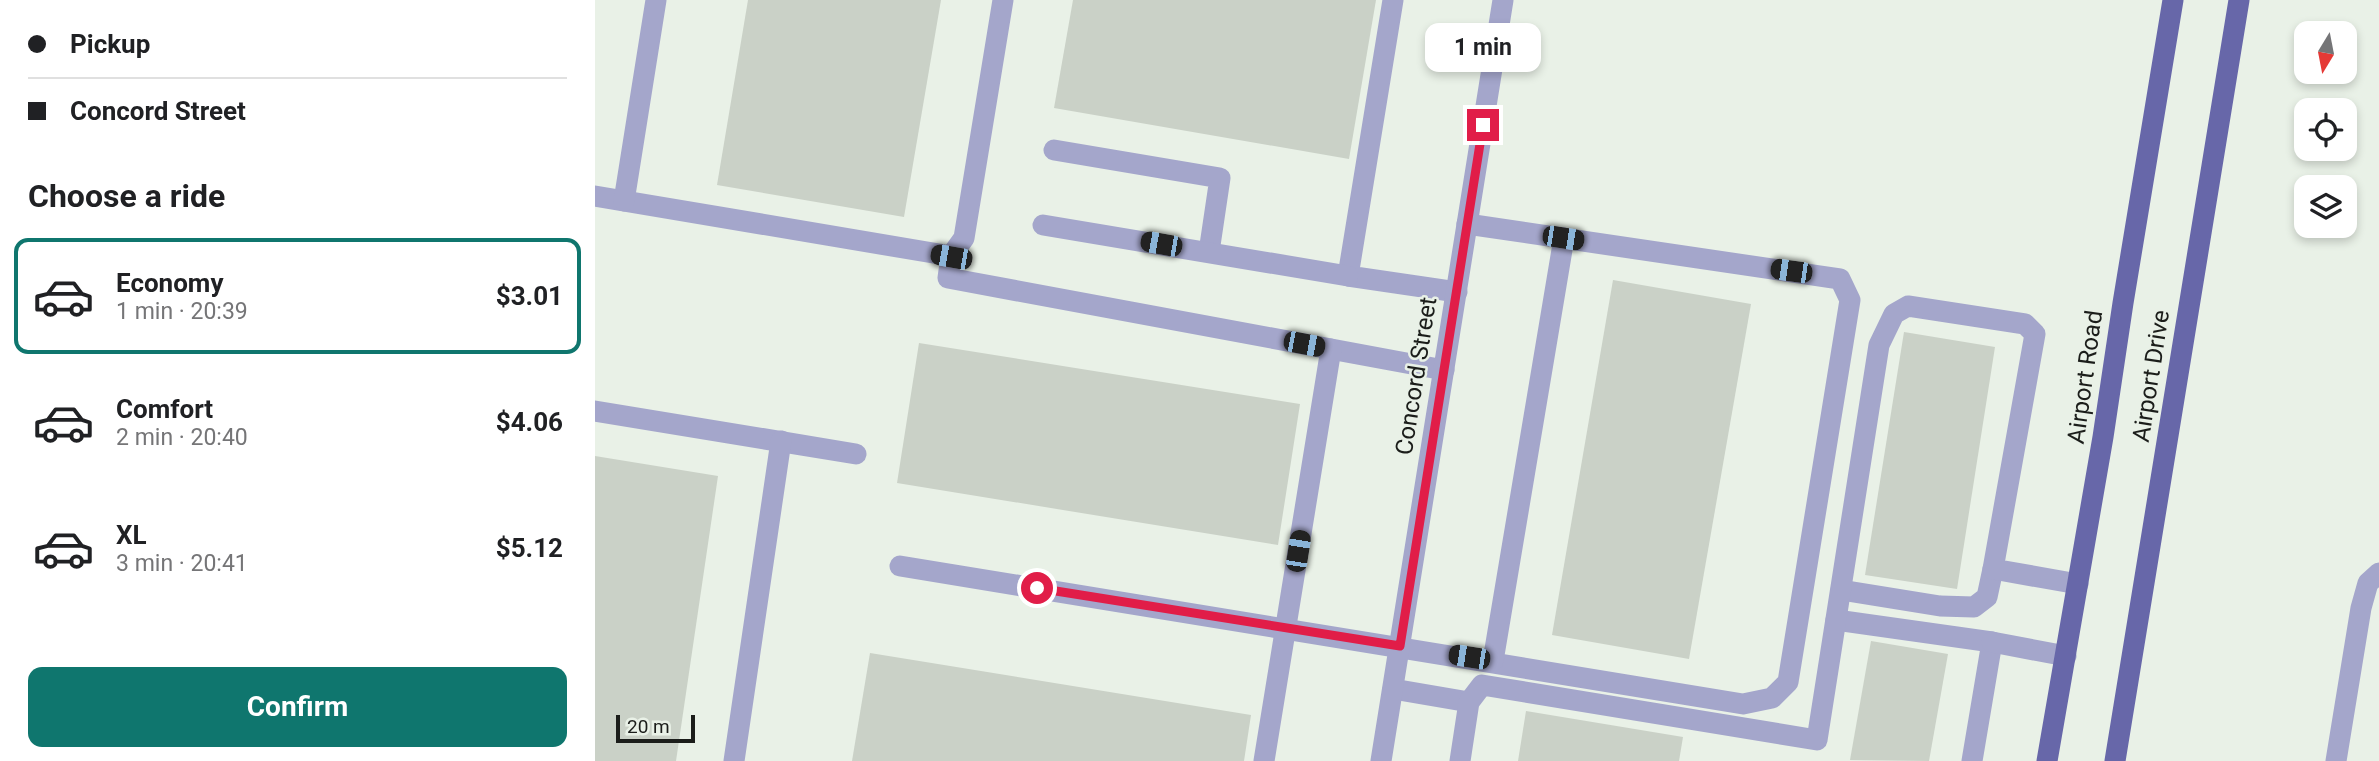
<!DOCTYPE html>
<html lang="en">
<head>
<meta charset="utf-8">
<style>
  :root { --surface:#fff; --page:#f2f2f2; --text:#202124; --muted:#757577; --line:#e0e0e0; --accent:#0f766e }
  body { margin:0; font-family:Roboto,sans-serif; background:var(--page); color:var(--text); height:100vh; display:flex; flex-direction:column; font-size:26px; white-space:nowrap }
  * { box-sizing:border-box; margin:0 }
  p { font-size:23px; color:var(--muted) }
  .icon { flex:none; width:38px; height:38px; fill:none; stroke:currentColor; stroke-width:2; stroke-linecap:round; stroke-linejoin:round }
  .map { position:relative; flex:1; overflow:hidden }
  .sheet { display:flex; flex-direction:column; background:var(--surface); width:595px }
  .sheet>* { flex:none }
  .guide { display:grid; align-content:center; height:154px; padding:0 28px; background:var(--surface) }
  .needle { width:46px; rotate:190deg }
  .controls { position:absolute; left:1699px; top:21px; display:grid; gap:14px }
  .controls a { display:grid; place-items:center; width:63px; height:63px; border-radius:14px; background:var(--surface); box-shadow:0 4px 10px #0003; font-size:35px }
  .scale { position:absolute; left:21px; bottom:18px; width:79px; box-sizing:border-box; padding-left:7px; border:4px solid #1b1d1a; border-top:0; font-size:19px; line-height:24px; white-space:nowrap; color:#1b1d1a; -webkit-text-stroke:5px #e9f1e7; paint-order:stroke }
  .end { position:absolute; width:32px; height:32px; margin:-16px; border:9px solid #e11d48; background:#fff; box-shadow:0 0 0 4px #fff }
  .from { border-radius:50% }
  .bubble { position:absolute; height:49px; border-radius:14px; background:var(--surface); box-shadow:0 4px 10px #0003; font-size:23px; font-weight:700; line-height:49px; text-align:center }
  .car { position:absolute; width:21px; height:42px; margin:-21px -10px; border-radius:9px; box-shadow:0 0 5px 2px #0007; background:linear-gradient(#222 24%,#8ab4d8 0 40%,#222 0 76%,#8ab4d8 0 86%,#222 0) }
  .guide b { display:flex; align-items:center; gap:24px; height:66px; font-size:26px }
  .guide b+b { border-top:2px solid var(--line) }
  .guide i { width:18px; height:18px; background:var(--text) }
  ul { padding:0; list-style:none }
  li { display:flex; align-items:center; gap:21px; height:116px; margin:0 14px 10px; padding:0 14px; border:4px solid transparent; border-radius:14px }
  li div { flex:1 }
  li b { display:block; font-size:26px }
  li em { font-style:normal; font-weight:700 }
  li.current { border-color:var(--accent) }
  li>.icon { width:63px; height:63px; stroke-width:1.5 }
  h2 { padding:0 28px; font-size:32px; line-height:84px }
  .action { display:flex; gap:14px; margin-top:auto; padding:14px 28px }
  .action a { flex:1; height:80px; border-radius:14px; background:var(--accent); color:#fff; font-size:28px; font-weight:700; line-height:80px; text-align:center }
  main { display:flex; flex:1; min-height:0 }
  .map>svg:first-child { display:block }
  .building { fill:#cad1c7 }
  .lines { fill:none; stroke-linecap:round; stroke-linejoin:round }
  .minor { stroke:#a4a6cb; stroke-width:21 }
  .major { stroke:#6767a9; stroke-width:21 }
  .route { stroke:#e11d48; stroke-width:9 }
  .labels { text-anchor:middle; stroke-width:5; stroke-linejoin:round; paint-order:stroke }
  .street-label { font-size:24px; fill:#1b1d1a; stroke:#e9f1e7 }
</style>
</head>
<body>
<main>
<section class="sheet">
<div class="guide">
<b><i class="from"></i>Pickup</b>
<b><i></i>Concord Street</b>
</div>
<h2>Choose a ride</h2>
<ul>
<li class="current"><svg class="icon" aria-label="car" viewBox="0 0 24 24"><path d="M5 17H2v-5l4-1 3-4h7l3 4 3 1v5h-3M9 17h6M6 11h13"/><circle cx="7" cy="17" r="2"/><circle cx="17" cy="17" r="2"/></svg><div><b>Economy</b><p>1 min · 20:39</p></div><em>$3.01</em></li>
<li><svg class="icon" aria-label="car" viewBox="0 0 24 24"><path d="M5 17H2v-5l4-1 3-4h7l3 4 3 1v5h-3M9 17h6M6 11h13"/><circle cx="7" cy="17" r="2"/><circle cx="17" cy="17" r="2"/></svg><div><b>Comfort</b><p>2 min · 20:40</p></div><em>$4.06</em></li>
<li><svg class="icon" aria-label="car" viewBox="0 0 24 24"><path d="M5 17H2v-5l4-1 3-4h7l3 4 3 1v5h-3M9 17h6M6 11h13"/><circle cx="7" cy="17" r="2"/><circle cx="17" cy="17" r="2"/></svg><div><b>XL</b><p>3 min · 20:41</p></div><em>$5.12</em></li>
</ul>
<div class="action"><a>Confirm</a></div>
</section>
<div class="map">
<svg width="1784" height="761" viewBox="0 0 1784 761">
  <rect width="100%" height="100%" fill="#e9f1e7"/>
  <g class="building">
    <polygon points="153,0 346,0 309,217 122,185"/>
    <polygon points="478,0 781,0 754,159 459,108"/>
    <polygon points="1018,280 1156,304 1094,659 957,635"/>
    <polygon points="1309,332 1400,347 1362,589 1270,575"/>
    <polygon points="324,343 705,404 683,545 302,483"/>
    <polygon points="0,456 123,476 81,761 0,761"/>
    <polygon points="1276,641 1353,654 1334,761 1255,760"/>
    <polygon points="275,653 656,715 649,761 257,761"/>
    <polygon points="931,711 1088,737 1084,761 923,761"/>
  </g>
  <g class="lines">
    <g class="minor">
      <polyline points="798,0 753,276 862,292"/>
      <polyline points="459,150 625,178 614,252"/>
      <polyline points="0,196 356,256 353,278 849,370"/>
      <polyline points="29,201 61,0"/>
      <polyline points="448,225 753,276"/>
      <polyline points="356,256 369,238 408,0"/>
      <polyline points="0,411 261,454"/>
      <polyline points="305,566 1148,704 1177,698 1193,682 1255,300 1245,279 872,224"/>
      <polyline points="1246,590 1345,606 1379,607 1392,597 1398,569"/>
      <polyline points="1241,620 1397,642 1377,761"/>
      <polyline points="1397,642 1471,656"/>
      <polyline points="898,661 969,238"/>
      <polyline points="798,689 874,702"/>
      <polyline points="139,761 186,441"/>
      <polyline points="669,761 736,349"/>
      <polyline points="786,761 908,0"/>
      <polyline points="865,761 874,702 887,685 1222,740 1284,345 1299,314 1313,306 1430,324 1440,334 1398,569 1483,584"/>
      <polyline points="1741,761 1766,608 1773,583 1784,573"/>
    </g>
    <g class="major">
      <polyline points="1452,761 1508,437 1528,303 1578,0"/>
      <polyline points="1520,761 1644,0"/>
    </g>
  </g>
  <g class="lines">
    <polyline class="route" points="442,588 805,646 888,125"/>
  </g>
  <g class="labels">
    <g class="street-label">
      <text transform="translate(821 376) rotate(-81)" y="8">Concord Street</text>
      <text transform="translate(1556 376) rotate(-81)" y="8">Airport Drive</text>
      <text transform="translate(1490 377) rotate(-82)" y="8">Airport Road</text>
    </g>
  </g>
</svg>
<div class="controls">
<a><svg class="needle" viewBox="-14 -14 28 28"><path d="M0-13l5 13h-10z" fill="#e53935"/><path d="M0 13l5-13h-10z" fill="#757577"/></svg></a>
<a><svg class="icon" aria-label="locate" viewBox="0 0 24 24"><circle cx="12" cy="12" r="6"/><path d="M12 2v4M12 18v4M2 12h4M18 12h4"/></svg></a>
<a><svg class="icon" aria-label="layers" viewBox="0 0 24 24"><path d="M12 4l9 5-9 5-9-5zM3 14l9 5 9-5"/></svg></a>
</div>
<div class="scale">20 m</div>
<i class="end from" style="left:442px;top:588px"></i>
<i class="end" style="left:888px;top:125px"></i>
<div class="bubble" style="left:830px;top:23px;width:116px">1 min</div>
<i class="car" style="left:968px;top:238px;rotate:99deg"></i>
<i class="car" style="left:566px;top:244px;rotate:280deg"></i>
<i class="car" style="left:356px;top:257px;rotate:280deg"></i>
<i class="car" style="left:1196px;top:271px;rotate:278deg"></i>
<i class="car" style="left:709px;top:344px;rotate:101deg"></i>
<i class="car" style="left:703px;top:551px;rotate:9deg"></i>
<i class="car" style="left:874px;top:657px;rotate:279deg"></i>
</div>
</main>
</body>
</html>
